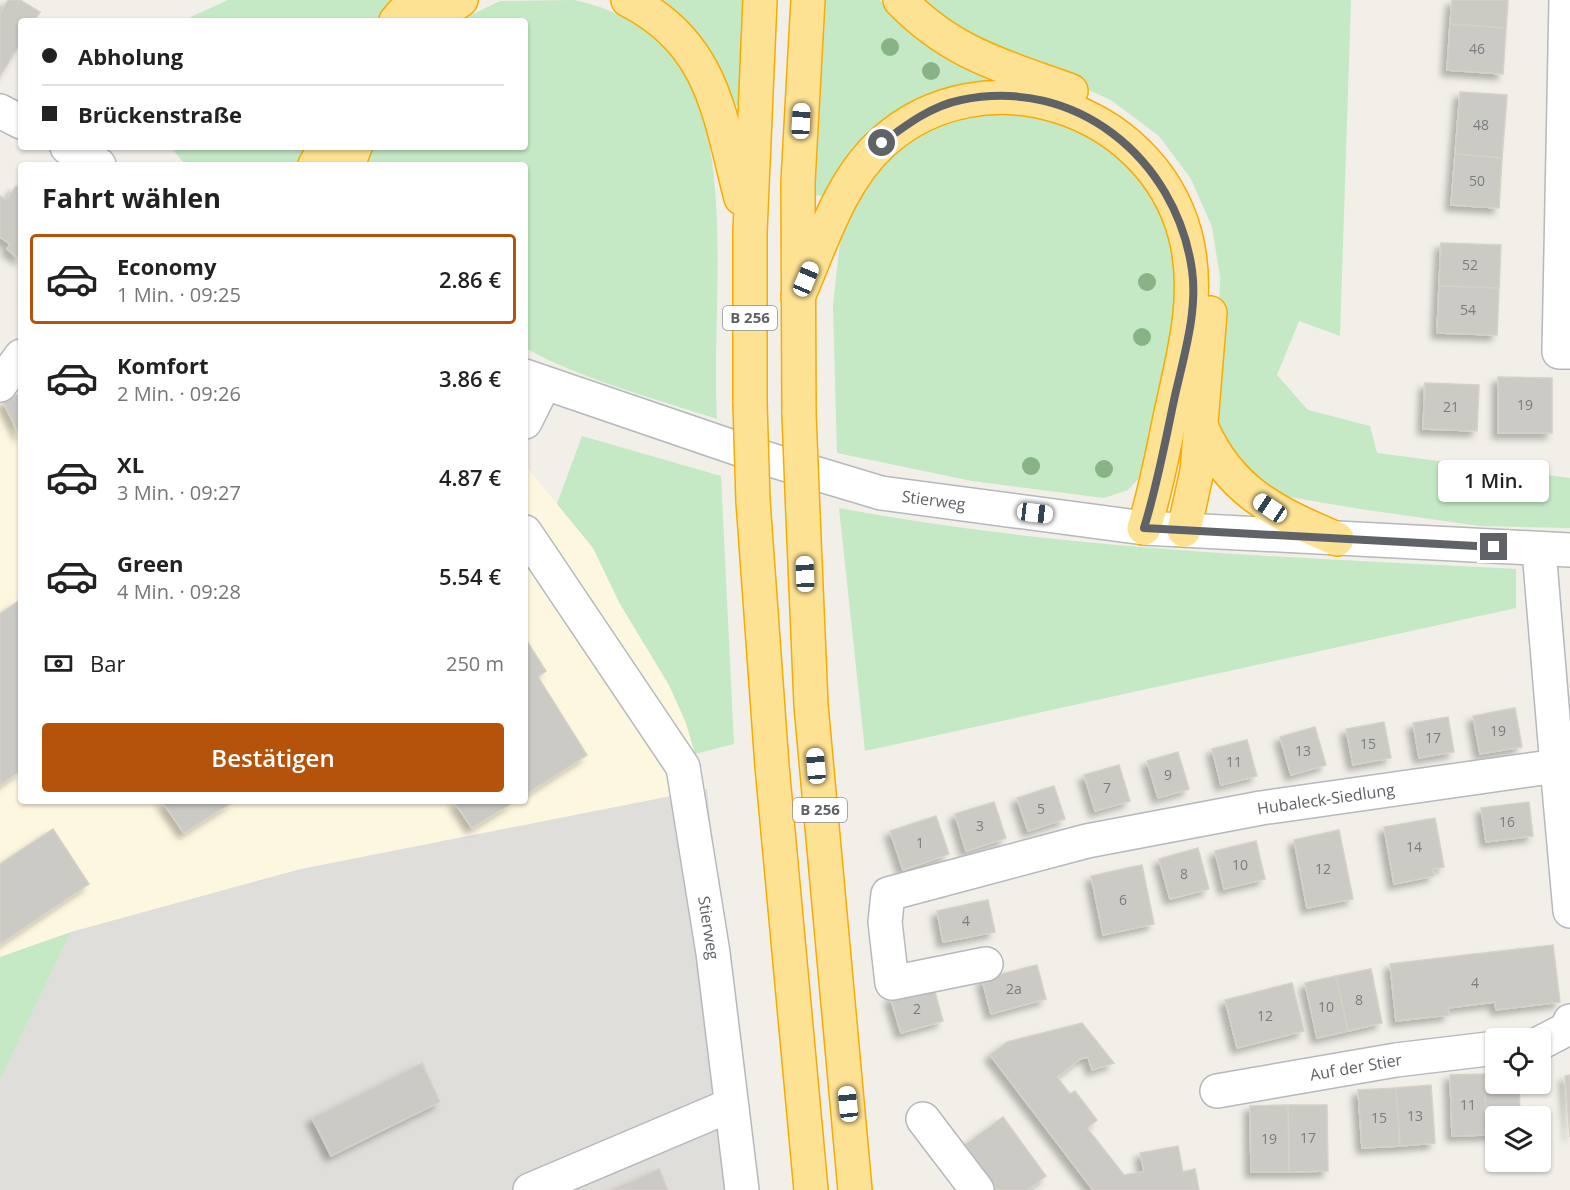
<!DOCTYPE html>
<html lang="de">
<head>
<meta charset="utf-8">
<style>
  :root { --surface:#fff; --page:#f6f6f6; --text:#222; --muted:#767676; --line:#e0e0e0; --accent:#b45309 }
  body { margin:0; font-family:"Open Sans",sans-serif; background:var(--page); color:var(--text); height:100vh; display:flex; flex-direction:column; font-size:22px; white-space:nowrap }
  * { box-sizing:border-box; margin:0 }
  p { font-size:20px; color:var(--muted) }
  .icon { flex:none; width:33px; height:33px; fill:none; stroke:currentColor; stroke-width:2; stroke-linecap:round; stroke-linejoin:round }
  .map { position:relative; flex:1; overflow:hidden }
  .side { position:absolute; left:18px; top:162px; width:510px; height:642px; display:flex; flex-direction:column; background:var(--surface); border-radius:6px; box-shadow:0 2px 4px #0004 }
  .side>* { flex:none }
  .banner { position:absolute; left:18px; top:18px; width:510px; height:132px; border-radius:6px; box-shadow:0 2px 4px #0004; display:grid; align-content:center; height:132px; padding:0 24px; background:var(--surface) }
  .buttons { position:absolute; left:1485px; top:1028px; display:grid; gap:12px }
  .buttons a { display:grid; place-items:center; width:66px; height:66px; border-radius:6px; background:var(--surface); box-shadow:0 2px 4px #0004; font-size:30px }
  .end { position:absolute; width:27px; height:27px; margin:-14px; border:8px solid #5f6368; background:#fff; box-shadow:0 0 0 3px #fff }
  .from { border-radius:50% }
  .bubble { position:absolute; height:42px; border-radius:6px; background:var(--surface); box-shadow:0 2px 4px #0004; font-size:20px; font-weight:600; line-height:42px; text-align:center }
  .car { position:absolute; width:18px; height:36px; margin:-18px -9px; border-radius:8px; box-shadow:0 0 4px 2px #0007; background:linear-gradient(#fff 24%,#345 0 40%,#fff 0 76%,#345 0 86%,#fff 0) }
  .banner b { display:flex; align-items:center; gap:21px; height:57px; font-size:22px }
  .banner b+b { border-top:2px solid var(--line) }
  .banner i { width:15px; height:15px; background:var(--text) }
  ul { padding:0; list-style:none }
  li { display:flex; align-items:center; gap:18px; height:90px; margin:0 12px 9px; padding:0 12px; border:3px solid transparent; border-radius:6px }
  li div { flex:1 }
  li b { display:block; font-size:22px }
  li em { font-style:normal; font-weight:600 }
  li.active { border-color:var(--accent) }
  li>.icon { width:54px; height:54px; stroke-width:1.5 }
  h2 { padding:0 24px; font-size:27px; line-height:72px }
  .pay { display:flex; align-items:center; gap:15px; height:66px; padding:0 24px; font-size:22px }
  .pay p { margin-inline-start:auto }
  .action { display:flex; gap:12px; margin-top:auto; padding:12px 24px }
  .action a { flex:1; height:69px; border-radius:6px; background:var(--accent); color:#fff; font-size:24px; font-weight:600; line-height:69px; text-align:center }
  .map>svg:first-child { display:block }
  .commercial { fill:#fef7e0 }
  .industrial { fill:#e0deda }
  .green { fill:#c5e8c5 }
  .building { fill:#cccac5; stroke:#d6d1c6; stroke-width:1.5; filter:url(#shadow) }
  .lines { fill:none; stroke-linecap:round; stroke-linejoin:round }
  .minor-casing { stroke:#b5b8bc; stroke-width:36 }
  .highway-casing { stroke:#f9ab00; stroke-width:36 }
  .minor { stroke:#fff; stroke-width:33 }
  .highway { stroke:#fde293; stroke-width:33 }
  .highway-bridge-casing { stroke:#f9ab00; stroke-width:36; stroke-linecap:butt }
  .highway-bridge { stroke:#fde293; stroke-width:33 }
  .tree { fill:#89b387 }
  .route { stroke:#5f6368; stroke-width:8 }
  .labels { text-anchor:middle; stroke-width:6; stroke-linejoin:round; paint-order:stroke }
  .number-label { font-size:14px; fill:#7a7d7f }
  .shield { fill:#fff; stroke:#8f9295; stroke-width:1.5 }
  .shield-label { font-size:15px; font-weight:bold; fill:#5f6368 }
  .street-label { font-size:16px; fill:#5f6368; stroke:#fff }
</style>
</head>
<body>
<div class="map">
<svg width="1570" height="1190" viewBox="0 0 1570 1190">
  <defs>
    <filter id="shadow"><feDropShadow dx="-5.5" dy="5.5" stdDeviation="3" flood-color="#0004"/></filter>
  </defs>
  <rect width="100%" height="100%" fill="#f1efe8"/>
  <polygon class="commercial" points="21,336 21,801 525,801 525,465 593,548 620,604 669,685 686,723 706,789 301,869 71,932 0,957 0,366"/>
  <polygon class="industrial" points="707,789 746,1190 0,1190 0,1080 71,932 301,869"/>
  <g class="green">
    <polygon points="228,0 397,0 383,21 182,21"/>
    <path d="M 574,0 C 608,7 645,24 671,48 C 677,54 681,65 685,72 C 735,162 711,315 717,419 C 653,398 584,380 525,348 L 525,165 L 362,165 L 368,147 L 525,147 L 525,21 L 459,21 L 500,1 Z"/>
    <polygon points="652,0 749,0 741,105 731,106"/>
    <polygon points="826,0 880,0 897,20 1024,86 984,85 829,197 815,195"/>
    <polygon points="923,0 1351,0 1340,336 1299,321 1277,375 1308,410 1370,426 1377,453 1570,478 1570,528 1480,526 1360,509 1283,496 1248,477 1226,451 1215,420 1220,277 1212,227 1191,179 1159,136 1111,100 987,45 937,15"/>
    <polygon points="1034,109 1087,128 1131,163 1159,197 1182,281 1142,475 1128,490 1104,498 972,481 837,453 833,306 840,241 861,191 893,153 931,127 981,111"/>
    <polygon points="170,147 314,147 304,165 186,165"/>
    <polygon points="582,436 721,476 734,744 695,754 686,723 669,685 620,604 593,548 557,504"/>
    <path d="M 839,508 C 1062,550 1289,557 1516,569 L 1516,608 L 865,751 Z"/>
    <polygon points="71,932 0,1080 0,957"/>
  </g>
  <g class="building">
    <polygon points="8,0 20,0 40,12 34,21 21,21 21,42 0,76 0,13"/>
    <polygon points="1452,0 1508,0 1506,28 1450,24"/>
    <polygon points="1450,24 1506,28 1503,74 1447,70"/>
    <polygon points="1460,92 1507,95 1502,158 1455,154"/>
    <polygon points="1455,154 1502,158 1499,208 1451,205"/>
    <polygon points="16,186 21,190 21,260 7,249 10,244 0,237 0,196 6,200"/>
    <polygon points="1441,243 1501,245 1499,288 1439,286"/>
    <polygon points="1439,286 1499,288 1497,335 1437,333"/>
    <polygon points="1498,377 1552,378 1552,433 1498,433"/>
    <polygon points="1425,383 1479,385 1477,431 1423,429"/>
    <polygon points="21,393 21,437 3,402"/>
    <polygon points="20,600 21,770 0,785 0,614"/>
    <polygon points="525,638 546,671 538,677 587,755 525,795"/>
    <polygon points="1515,708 1522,747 1480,754 1473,716"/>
    <polygon points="1448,717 1454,752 1419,758 1413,723"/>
    <polygon points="1384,722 1391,758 1353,765 1346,729"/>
    <polygon points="1315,727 1326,765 1291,775 1280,737"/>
    <polygon points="1247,740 1257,776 1221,785 1212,749"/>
    <polygon points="1178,752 1189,789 1158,798 1147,761"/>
    <polygon points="1119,765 1130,801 1095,811 1084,775"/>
    <polygon points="1054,786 1065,819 1028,831 1017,798"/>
    <polygon points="162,801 234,801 184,833"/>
    <polygon points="454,801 515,801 472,828"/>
    <polygon points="994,802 1006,838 966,851 955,814"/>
    <polygon points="1529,802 1533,836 1486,842 1481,808"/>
    <polygon points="936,816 949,854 903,870 890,831"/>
    <polygon points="1435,818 1444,867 1433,869 1434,876 1394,884 1384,827"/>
    <polygon points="53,829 89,884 0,944 0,864"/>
    <polygon points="1339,830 1353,899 1307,908 1294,840"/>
    <polygon points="1256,841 1265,879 1224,889 1215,851"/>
    <polygon points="1198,848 1209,889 1170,899 1159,859"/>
    <polygon points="1142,865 1154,924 1103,935 1091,876"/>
    <polygon points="988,900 995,932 943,942 937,911"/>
    <polygon points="1553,945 1560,1002 1496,1010 1495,1002 1448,1008 1449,1015 1396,1021 1390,964"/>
    <polygon points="1037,965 1046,999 991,1014 982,979"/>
    <polygon points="1371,969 1382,1023 1348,1031 1336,976"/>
    <polygon points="1336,976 1348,1031 1317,1038 1305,983"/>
    <polygon points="1292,983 1304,1031 1237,1048 1225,1000"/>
    <polygon points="933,985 943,1021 901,1033 890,997"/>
    <polygon points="1082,1023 1114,1063 1092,1070 1088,1057 1080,1059 1057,1077 1070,1094 1075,1091 1097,1120 1087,1128 1124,1175 1144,1172 1140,1153 1178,1146 1183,1172 1195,1169 1199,1190 1093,1190 990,1055 1007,1042"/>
    <polygon points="422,1063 440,1102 331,1156 312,1118"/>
    <polygon points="1485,1074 1486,1135 1452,1136 1450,1075"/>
    <polygon points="1485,1074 1496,1074 1496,1083 1519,1083 1520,1116 1496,1116 1496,1135 1486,1135"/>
    <polygon points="1570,1075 1570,1137 1565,1076"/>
    <polygon points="1431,1085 1435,1143 1400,1146 1396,1088"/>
    <polygon points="1396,1088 1400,1146 1362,1148 1358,1090"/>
    <polygon points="1288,1105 1327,1105 1328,1171 1289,1172"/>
    <polygon points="1288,1105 1289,1172 1251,1172 1250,1106"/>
    <polygon points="1003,1117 1046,1176 1027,1190 997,1190 965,1145"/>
    <polygon points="659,1169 668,1190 611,1190"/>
  </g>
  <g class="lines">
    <defs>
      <g id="minor">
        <polyline points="1566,0 1559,352 1570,352"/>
        <polyline points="0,111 21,122"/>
        <polyline points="67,147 99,165"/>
        <path id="s1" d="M 525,376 L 771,460 L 881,493 L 1144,528 L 1570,550"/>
        <polyline points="0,385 21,356"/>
        <polyline points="525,422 544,384"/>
        <path id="s2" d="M 525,532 L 683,767 L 713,953 L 742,1190"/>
        <polyline points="1570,769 1557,766 1570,911"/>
        <path id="s3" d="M 986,964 L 892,983 L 885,922 L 888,894 L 1087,841 L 1261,808 L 1557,766 L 1539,550"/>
        <polyline points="1540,1043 1567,1029 1570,1021"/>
        <path id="s4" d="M 1217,1091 L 1396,1060 L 1496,1048"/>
        <polyline points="923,1119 977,1190"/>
        <polyline points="530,1190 731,1105"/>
      </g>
      <g id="highway">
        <path d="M 628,0 C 713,43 719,113 741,198"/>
        <path d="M 900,0 C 952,54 1003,66 1071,91"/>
        <polyline points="396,21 414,0"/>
        <polyline points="429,21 461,0"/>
        <polyline points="315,165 325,147"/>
        <polyline points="348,165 355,147"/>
        <path d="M 798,297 C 821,245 839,182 882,143 C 982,52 1150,105 1185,234 C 1201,294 1184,354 1171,413 C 1163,451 1156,490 1144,528"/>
        <polyline points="750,403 750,232 760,0"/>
        <polyline points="799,414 798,182 808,0"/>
        <path d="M 1202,428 C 1230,492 1276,513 1337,539"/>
        <polyline points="753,501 772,766 811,1190"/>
        <polyline points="803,515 811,705 855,1190"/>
        <polyline points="1184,530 1197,471 1210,313"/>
      </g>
    </defs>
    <use href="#minor" class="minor-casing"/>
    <use href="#highway" class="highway-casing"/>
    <use href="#minor" class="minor"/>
    <use href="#highway" class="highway"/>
    <defs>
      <g id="highway-bridge">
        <polyline points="750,403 753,501"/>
        <polyline points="799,414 803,515"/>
      </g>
    </defs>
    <use href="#highway-bridge" class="highway-bridge-casing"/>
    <use href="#highway-bridge" class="highway-bridge"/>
  </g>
  <g class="tree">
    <circle cx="890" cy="47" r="9"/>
    <circle cx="931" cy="71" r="9"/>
    <circle cx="1147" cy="282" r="9"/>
    <circle cx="1142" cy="337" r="9"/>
    <circle cx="1031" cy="466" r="9"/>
    <circle cx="1104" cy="469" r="9"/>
  </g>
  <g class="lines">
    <path class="route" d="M 882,143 C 906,125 931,106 961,100 C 1075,76 1176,158 1192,270 C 1198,312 1183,359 1174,400 C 1165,443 1157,486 1144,528 L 1494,547"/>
  </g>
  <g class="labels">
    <g class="number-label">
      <text x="1477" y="54">46</text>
      <text x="1481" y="130">48</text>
      <text x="1477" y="186">50</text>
      <text x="1470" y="270">52</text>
      <text x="1468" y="315">54</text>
      <text x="1525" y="410">19</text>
      <text x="1451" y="412">21</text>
      <text x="1498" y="736">19</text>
      <text x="1433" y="743">17</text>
      <text x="1368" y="749">15</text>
      <text x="1303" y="756">13</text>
      <text x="1234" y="767">11</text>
      <text x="1168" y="780">9</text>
      <text x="1107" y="793">7</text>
      <text x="1041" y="814">5</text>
      <text x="1507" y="827">16</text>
      <text x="980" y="831">3</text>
      <text x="920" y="848">1</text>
      <text x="1414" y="852">14</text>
      <text x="1240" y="870">10</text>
      <text x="1323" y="874">12</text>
      <text x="1184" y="879">8</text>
      <text x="1123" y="905">6</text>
      <text x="966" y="926">4</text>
      <text x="1475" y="988">4</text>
      <text x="1014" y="994">2a</text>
      <text x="1359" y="1005">8</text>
      <text x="1326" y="1012">10</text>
      <text x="917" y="1014">2</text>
      <text x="1265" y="1021">12</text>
      <text x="1468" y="1110">11</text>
      <text x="1415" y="1121">13</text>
      <text x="1379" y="1123">15</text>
      <text x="1308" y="1143">17</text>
      <text x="1269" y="1144">19</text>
    </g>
    <g class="shield">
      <rect x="723" y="306" width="54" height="24" rx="4.5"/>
      <rect x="793" y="798" width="54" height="24" rx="4.5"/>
    </g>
    <g class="shield-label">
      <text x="750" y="323">B 256</text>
      <text x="820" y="815">B 256</text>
    </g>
    <g class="street-label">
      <text dy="6" stroke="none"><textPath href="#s1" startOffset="428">Stierweg</textPath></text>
      <text dy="6" stroke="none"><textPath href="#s3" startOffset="634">Hubaleck-Siedlung</textPath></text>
      <text dy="6" stroke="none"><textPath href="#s2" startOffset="446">Stierweg</textPath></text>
      <text dy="6" stroke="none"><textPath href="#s4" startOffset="141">Auf der Stier</textPath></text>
    </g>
  </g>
</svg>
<div class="buttons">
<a><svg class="icon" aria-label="locate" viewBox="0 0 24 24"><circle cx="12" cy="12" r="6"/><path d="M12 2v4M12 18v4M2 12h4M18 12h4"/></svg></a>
<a><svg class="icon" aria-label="layers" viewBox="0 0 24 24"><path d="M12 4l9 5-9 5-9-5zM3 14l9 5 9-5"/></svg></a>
</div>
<i class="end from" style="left:882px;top:143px"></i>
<i class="end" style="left:1494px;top:547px"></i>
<div class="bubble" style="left:1438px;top:460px;width:111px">1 Min.</div>
<i class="car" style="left:801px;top:121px;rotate:3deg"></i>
<i class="car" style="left:806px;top:279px;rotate:23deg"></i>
<i class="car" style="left:1270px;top:508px;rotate:304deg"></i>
<i class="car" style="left:1035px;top:513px;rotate:97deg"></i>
<i class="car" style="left:805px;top:574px;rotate:358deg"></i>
<i class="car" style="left:816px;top:766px;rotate:355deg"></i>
<i class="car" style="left:848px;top:1104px;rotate:354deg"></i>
<div class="banner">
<b><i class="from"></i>Abholung</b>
<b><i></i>Brückenstraße</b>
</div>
<section class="side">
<h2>Fahrt wählen</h2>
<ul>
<li class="active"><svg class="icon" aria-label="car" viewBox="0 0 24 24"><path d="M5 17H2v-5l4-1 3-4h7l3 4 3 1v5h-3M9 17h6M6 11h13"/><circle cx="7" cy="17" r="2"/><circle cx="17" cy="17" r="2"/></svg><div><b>Economy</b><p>1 Min. · 09:25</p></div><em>2.86 €</em></li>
<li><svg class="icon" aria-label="car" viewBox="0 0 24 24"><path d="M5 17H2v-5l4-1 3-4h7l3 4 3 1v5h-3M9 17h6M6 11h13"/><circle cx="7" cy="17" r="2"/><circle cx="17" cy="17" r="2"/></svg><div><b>Komfort</b><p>2 Min. · 09:26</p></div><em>3.86 €</em></li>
<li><svg class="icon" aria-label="car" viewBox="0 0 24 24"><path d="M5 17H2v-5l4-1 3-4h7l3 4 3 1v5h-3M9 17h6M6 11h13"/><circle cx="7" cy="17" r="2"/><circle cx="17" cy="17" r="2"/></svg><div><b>XL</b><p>3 Min. · 09:27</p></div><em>4.87 €</em></li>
<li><svg class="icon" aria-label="car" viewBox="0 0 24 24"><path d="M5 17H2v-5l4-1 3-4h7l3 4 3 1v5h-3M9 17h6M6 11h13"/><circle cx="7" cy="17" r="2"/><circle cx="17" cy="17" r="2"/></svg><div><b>Green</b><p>4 Min. · 09:28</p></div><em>5.54 €</em></li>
</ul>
<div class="pay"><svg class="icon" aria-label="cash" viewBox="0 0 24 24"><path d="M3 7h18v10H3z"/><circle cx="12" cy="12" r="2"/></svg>Bar<p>250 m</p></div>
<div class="action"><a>Bestätigen</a></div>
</section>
</div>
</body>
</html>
